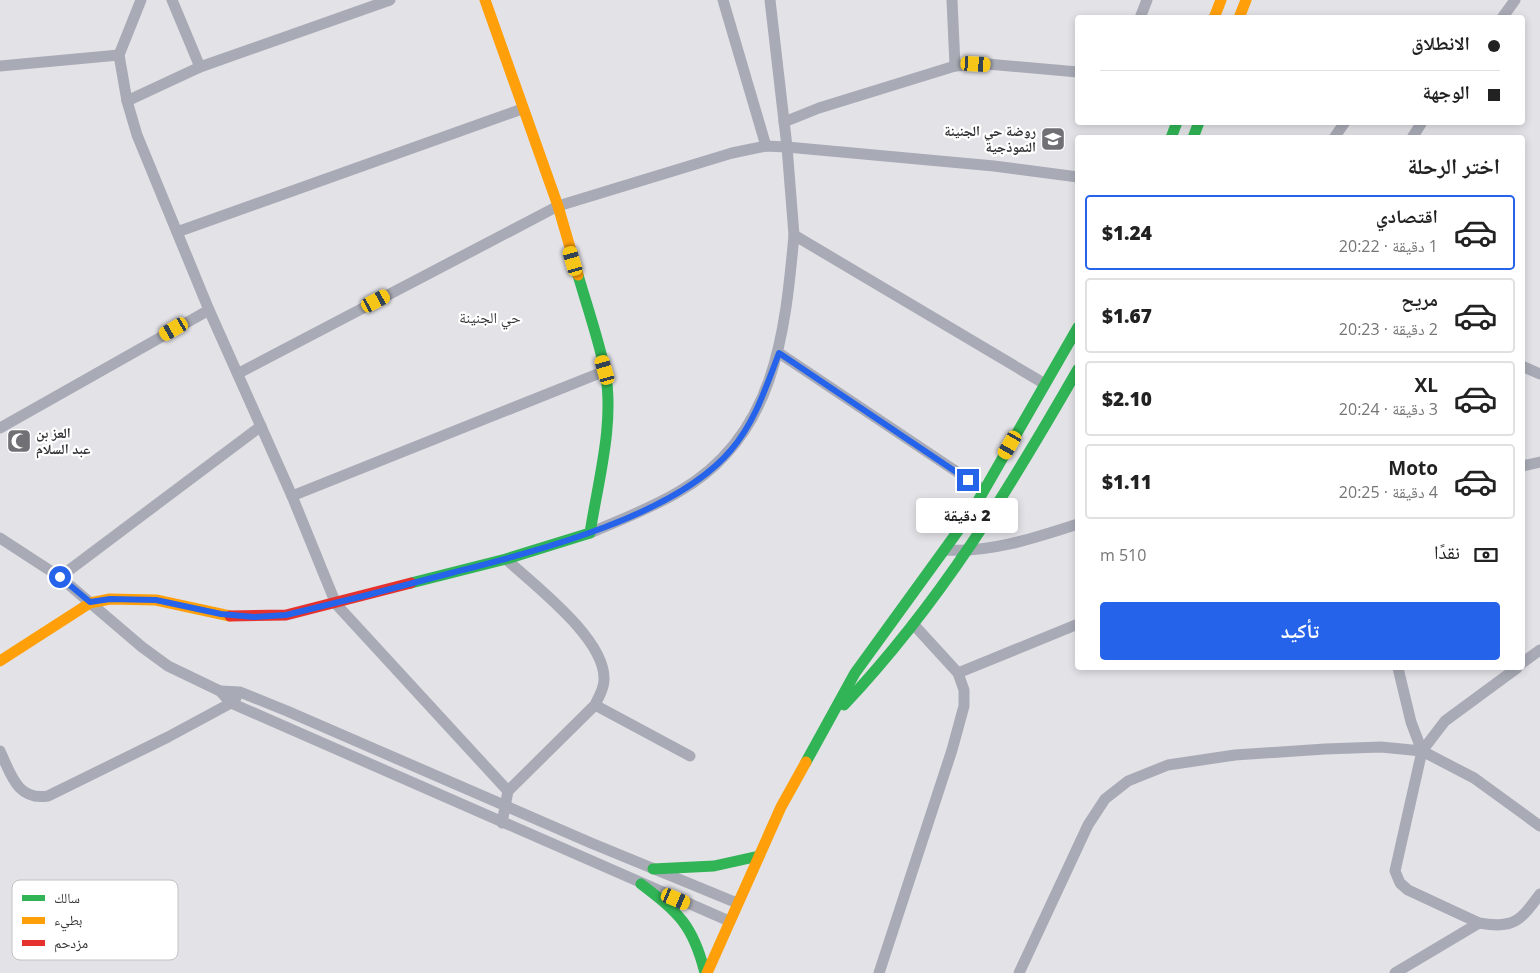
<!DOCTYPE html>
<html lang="ar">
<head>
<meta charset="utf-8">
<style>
  :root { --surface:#fff; --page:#f6f6f6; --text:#222; --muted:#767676; --line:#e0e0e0; --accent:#2563eb }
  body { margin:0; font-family:"Open Sans","Noto Naskh Arabic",sans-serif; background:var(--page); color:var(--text); direction:rtl; height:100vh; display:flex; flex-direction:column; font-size:19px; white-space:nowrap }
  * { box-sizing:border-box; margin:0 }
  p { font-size:16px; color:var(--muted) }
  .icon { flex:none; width:28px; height:28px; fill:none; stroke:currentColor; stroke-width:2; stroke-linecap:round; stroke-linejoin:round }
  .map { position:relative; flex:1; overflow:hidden; direction:ltr }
  .drawer { position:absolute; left:1075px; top:135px; width:450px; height:535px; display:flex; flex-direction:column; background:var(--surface); border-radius:5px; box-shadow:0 2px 8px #0003; direction:rtl }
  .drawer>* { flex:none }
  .hud { position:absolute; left:1075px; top:15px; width:450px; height:110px; border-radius:5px; box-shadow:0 2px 8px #0003; direction:rtl; display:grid; align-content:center; height:110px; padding:0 25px; background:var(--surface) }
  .end { position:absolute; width:22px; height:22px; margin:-11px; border:6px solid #2563eb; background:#fff; box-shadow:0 0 0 2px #fff }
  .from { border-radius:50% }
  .bubble { position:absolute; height:35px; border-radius:5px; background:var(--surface); box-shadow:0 2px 8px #0003; font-size:16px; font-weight:800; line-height:35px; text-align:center; direction:rtl }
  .car { position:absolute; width:15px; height:30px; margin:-15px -8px; border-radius:6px; box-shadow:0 0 4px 1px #0007; background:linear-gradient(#f5c518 24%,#345 0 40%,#f5c518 0 76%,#345 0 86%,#f5c518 0) }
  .hud b { display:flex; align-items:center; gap:18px; height:48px; font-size:19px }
  .hud b+b { border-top:1px solid var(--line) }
  .hud i { width:12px; height:12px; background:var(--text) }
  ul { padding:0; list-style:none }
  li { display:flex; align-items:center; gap:15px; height:75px; margin:0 10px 8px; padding:0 15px; border:2px solid var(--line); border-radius:5px }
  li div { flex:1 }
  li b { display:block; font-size:19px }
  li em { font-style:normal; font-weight:800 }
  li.active { border-color:var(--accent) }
  li>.icon { width:45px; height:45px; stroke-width:1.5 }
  h2 { padding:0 25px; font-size:22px; line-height:60px }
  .pay { display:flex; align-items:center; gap:12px; height:55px; padding:0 25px; font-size:19px }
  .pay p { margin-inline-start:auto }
  .cta { display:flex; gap:10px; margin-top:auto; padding:10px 25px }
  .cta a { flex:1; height:58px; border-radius:5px; background:var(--accent); color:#fff; font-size:20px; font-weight:800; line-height:58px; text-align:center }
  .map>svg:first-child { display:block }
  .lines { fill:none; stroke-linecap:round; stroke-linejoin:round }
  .street { stroke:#a8aab5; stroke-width:11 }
  .fast { stroke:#30b455; stroke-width:11 }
  .slow { stroke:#ff9f0a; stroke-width:11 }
  .jam { stroke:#e5322d; stroke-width:11 }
  .route { stroke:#2563eb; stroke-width:6 }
  .labels { text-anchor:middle; stroke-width:4.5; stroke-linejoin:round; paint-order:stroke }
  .poi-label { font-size:14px; font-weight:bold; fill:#343336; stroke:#fff; text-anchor:end }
  .neighbourhood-label { font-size:15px; fill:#343336; stroke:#fff }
  .key { fill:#fff; stroke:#c2c2c3; stroke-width:1 }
  .key-label { font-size:14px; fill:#343336 }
</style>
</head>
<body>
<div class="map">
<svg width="1540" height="973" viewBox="0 0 1540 973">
  <rect width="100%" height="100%" fill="#e3e2e7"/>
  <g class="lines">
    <g class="street">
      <polyline points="141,0 119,55 127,101 137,135 209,310 292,496 336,604 508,791"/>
      <polyline points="172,0 200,67"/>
      <polyline points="723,0 766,146"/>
      <polyline points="770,0 787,147 794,235"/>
      <polyline points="952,0 955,66 987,64 1078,72"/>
      <polyline points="1140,18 1147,0"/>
      <polyline points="1502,18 1515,0"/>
      <polyline points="0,66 119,55"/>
      <polyline points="127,101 200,67 390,0"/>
      <polyline points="784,122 819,108 955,66"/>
      <polyline points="1334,138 1345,122"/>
      <polyline points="1412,138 1422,122"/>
      <polyline points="177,232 522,109"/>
      <polyline points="779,353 984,490"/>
      <polyline points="1522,366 1540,374"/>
      <polyline points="239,373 558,206 732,153 766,146 787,147 994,166 1078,177"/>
      <polyline points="261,426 60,577 142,647 168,666 220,691 231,703 729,921"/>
      <polyline points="0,428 209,310"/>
      <polyline points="1522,466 1540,462"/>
      <polyline points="292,496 605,371"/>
      <path d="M 590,533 C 620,520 652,508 680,491 C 775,436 785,334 794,235 L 1045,384"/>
      <polyline points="0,538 60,577"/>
      <path d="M 945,550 C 990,553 1035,538 1078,524"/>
      <polyline points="1522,663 1540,650"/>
      <polyline points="1398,668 1411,722 1422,751"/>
      <path d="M 1517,668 L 1445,721 L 1422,751 L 1395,871 L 1400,883 L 1408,890 L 1479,923 C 1514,929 1520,921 1540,894"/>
      <polyline points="958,673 1078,624"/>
      <polyline points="220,691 240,692 287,711 591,843 737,903"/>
      <polyline points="595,705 690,756"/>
      <path d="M 0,751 C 11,774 17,801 48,796 L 168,737 L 231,703 L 236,698"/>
      <path d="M 502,823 L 508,791 L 595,705 C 599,696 604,689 604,680 C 606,639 534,585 506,559"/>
      <polyline points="879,973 952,750 964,706 964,690 958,673 915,626"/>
      <polyline points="1019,973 1088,825 1105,799 1128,781 1168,765 1235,755 1325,749 1381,747 1422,751 1474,778 1540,826"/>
      <polyline points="1395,973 1479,923"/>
    </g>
    <g class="fast">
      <polyline points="1171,138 1177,122"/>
      <polyline points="1193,138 1199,122"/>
      <path d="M 411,583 L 506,559 L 590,533 C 598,481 615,423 605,370 C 598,338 587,306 578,275"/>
      <path d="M 844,705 C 941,602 1008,491 1078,369"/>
      <polyline points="806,762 855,673 971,513 1078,327"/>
      <polyline points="653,869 714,866 759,856"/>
      <path d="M 641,884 C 679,913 693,925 705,973"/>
    </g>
    <g class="slow">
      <polyline points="485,0 558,206 578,275"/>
      <polyline points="1214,18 1221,0"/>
      <polyline points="1239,18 1246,0"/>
      <polyline points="0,661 90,603 110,599 156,600 230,616"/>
      <polyline points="707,973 781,807 806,762"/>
    </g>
    <polyline class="jam" points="230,616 286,615 411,583"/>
  </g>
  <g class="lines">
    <path class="route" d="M 60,577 L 90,602 L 110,599 L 156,600 L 221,614 L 254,617 L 286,615 C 341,602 396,588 451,573 C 533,552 675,517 731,450 C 755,422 766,387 779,353 L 968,480"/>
  </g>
  <defs>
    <symbol id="school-square" viewBox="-11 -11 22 22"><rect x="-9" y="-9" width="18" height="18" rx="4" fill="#717074" stroke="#fff"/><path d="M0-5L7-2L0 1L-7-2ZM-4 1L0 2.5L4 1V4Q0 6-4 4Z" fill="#fff"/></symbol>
    <symbol id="mosque-square" viewBox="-11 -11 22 22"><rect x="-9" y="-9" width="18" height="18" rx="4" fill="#717074" stroke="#fff"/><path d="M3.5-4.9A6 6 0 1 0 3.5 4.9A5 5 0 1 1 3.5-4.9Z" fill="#fff"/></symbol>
  </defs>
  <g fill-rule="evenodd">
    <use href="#school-square" x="1039" y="125" width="28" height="28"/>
    <use href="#mosque-square" x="5" y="427" width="28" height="28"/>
  </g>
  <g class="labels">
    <g class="poi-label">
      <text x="1036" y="136">روضة حي الجنينة<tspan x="1036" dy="16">النموذجية</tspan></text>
      <text x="36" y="438" text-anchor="start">العز بن<tspan x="36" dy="16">عبد السلام</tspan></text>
    </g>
    <g class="neighbourhood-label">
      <text x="490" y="323">حي الجنينة</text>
    </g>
  </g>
  <rect x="12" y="880" width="166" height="80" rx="8" class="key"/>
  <rect x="22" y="895" width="23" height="6" fill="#30b455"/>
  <rect x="22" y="917" width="23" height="7" fill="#ff9f0a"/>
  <rect x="22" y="940" width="23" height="6" fill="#e5322d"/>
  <g class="key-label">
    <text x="54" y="903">سالك</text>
    <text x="54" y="925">بطيء</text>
    <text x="54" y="948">مزدحم</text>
  </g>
</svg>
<i class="end from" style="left:60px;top:577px"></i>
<i class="end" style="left:968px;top:480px"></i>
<div class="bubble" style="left:916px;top:498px;width:102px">2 دقيقة</div>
<i class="car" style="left:976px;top:64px;rotate:93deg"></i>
<i class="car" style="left:573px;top:261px;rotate:344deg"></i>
<i class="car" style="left:376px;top:301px;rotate:62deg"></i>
<i class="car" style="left:174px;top:329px;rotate:240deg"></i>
<i class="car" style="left:605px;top:370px;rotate:344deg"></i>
<i class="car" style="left:1010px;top:445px;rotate:210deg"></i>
<i class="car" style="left:676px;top:899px;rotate:113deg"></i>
<div class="hud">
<b><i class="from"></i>الانطلاق</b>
<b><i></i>الوجهة</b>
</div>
<section class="drawer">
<h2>اختر الرحلة</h2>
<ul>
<li class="active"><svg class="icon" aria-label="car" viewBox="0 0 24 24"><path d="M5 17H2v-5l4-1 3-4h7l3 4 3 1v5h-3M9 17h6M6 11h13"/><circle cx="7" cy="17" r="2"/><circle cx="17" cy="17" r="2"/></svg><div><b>اقتصادي</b><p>1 دقيقة · 20:22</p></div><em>$1.24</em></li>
<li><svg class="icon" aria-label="car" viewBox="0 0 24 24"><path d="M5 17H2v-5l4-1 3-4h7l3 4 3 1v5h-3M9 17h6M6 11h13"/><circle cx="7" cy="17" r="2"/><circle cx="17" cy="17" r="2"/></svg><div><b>مريح</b><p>2 دقيقة · 20:23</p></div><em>$1.67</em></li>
<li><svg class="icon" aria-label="car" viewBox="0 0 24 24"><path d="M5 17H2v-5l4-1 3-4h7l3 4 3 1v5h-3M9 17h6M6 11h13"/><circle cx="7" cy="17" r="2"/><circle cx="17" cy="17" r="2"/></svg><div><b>XL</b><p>3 دقيقة · 20:24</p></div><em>$2.10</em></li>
<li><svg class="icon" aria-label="car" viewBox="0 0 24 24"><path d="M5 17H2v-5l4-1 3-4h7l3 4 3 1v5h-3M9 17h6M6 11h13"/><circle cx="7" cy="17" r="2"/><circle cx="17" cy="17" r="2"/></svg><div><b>Moto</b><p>4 دقيقة · 20:25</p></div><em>$1.11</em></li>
</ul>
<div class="pay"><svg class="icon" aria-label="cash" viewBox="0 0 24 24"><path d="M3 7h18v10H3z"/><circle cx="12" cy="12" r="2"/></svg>نقدًا<p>510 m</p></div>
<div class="cta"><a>تأكيد</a></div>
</section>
</div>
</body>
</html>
